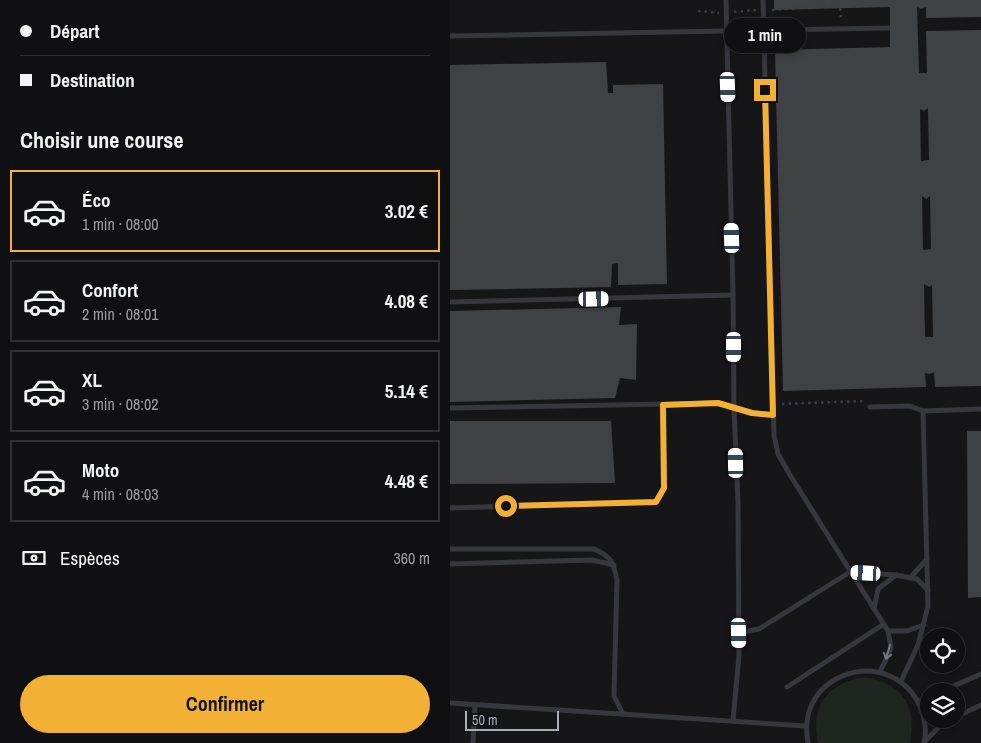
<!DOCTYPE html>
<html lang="fr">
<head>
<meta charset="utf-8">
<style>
  :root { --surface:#101012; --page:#1e1e20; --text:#f1f3f6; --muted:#9c9d9f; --line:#303032; --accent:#f2b134 }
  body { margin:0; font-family:"Archivo Narrow",sans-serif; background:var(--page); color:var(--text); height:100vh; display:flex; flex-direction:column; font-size:19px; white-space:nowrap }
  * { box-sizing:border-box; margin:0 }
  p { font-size:16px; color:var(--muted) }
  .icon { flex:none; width:28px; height:28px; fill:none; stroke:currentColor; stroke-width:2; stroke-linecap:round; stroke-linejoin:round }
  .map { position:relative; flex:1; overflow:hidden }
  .side { display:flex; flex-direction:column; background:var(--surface); width:450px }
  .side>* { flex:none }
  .guide { display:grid; align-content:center; height:110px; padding:0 20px; background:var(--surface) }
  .buttons { position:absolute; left:470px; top:628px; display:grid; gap:10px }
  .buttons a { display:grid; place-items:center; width:45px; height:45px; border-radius:50%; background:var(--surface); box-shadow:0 2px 8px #0003,0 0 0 1px var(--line); font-size:25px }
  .scale { position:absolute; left:15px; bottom:12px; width:94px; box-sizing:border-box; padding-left:5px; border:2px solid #a8adb8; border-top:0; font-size:14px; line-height:18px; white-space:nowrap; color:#a8adb8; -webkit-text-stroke:4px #111113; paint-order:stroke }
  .end { position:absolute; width:22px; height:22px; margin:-11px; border:6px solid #f2b134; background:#111; box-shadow:0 0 0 2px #111 }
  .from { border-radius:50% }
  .bubble { position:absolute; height:35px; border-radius:18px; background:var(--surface); box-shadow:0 2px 8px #0003,0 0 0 1px var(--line); font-size:16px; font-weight:700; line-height:35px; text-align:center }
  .car { position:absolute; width:15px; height:30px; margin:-15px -8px; border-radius:6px; box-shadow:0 0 4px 1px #0007; background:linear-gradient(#fff 24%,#345 0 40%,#fff 0 76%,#345 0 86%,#fff 0) }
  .guide b { display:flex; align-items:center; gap:18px; height:48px; font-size:19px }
  .guide b+b { border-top:1px solid var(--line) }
  .guide i { width:12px; height:12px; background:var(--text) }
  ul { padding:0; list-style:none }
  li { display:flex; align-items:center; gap:15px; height:82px; margin:0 10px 8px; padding:0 10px; border:2px solid var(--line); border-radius:0px }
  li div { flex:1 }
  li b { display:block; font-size:19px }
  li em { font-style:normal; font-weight:700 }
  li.selected { border-color:var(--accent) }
  li>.icon { width:45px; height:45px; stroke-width:1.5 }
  h2 { padding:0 20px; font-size:22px; line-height:60px }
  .pay { display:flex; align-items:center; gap:12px; height:55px; padding:0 20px; font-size:19px }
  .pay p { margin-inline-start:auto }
  .cta { display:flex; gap:10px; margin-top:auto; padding:10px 20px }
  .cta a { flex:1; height:58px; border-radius:30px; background:var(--accent); color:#111; font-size:20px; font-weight:700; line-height:58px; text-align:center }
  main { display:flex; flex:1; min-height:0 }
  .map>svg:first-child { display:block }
  .green { fill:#1e261f }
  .building { fill:#404145; fill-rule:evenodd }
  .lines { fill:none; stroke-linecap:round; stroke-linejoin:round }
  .path { stroke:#3d3f44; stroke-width:2.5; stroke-dasharray:2.5 4; stroke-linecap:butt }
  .service { stroke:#37383d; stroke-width:5 }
  .oneway { stroke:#757881 }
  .route { stroke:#f2b134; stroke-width:6 }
</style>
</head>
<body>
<main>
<section class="side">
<div class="guide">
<b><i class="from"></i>Départ</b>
<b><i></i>Destination</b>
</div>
<h2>Choisir une course</h2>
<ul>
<li class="selected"><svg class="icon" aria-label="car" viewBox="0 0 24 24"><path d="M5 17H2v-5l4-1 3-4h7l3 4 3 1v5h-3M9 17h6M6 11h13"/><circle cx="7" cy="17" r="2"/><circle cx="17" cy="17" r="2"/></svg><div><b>Éco</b><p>1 min · 08:00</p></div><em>3.02 €</em></li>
<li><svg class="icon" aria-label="car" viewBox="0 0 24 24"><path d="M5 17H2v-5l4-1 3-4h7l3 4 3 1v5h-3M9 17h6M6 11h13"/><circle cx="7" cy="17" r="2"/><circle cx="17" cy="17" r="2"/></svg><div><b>Confort</b><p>2 min · 08:01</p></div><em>4.08 €</em></li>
<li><svg class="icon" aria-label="car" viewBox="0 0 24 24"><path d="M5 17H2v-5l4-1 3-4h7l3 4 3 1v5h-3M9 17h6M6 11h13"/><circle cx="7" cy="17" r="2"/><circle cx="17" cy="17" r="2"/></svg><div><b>XL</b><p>3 min · 08:02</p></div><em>5.14 €</em></li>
<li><svg class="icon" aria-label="car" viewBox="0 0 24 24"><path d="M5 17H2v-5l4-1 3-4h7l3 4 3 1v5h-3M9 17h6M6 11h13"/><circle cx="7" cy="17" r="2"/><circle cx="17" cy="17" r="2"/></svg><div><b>Moto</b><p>4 min · 08:03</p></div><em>4.48 €</em></li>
</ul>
<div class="pay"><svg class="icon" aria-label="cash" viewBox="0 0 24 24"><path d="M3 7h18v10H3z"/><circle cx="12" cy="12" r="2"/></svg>Espèces<p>360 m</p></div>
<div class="cta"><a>Confirmer</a></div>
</section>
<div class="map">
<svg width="531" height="743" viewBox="0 0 531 743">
  <rect width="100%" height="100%" fill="#161618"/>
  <path class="green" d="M 414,677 C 452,683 467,705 460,743 L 368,743 C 360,706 377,683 414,677 Z"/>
  <g class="building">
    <path d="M 324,0 L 531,0 L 531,17 L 476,18 L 476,7 L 471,9 L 467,7 L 469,73 L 477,73 L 476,31 L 531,30 L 531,386 L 485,387 L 484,372 L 480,374 L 475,373 L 476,387 L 333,391 L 325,50 L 440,47 L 440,7 L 324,10 ZM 478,108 L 479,160 L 471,161 L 470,109 L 474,111 ZM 472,196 L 476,199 L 480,196 L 481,249 L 473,250 ZM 474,284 L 479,287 L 482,285 L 483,337 L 475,337 Z"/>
    <polygon points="156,62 158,93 163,93 163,85 213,84 217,284 168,285 168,263 162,264 161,287 0,290 0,65"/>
    <polygon points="171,307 169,325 187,324 186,380 170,378 165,398 0,402 0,311"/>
    <polygon points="0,421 161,421 165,483 0,484"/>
    <polygon points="517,431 531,431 531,597 518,598"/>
  </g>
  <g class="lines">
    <g class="path">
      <polyline points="322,10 390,5 391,21"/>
      <polyline points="248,11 269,13"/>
      <polyline points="284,12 306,10"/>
      <polyline points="332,404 414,401"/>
    </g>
    <g class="service">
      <polyline points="276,0 283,295 284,408 288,503 289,655 283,721"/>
      <polyline points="313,0 324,435 328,454 340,475 438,631 441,648 430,672"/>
      <polyline points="0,36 438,28"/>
      <polyline points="0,302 283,295"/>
      <polyline points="420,407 460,406 473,411"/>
      <polyline points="0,408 268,403 303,413 323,415"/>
      <polyline points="0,508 206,502 214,488 213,405"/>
      <path d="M 0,549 L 144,549 C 162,557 163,562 167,580 L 164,696 L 173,714"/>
      <polyline points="0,564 142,560 164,565"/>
      <polyline points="460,578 477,559"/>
      <polyline points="424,609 428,589 446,575"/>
      <polyline points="438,631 457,631 474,625"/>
      <polyline points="289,633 309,629 400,572 446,575 467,579 478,590"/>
      <polyline points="451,681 468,645 478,606 473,411 531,409"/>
      <polyline points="337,687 434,624"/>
      <polyline points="492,691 531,674"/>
      <polyline points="468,702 479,696"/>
      <polyline points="0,703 356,726"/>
      <polyline points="506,717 531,705"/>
      <polyline points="475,741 492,724 503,719"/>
      <polyline points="23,743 25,705"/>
      <path d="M 358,743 C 356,732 356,720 360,709 C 372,677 410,663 440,676 C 455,683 465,693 471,709 C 475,720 477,731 474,743"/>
    </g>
  </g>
  <defs><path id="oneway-shaft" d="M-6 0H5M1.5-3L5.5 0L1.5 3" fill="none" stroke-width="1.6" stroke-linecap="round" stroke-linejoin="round" transform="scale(1.25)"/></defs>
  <use class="oneway" href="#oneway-shaft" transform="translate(438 652) rotate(106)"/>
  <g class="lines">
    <polyline class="route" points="56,506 206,502 214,488 213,405 268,403 302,413 323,415 315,90"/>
  </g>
</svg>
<div class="buttons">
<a><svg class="icon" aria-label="locate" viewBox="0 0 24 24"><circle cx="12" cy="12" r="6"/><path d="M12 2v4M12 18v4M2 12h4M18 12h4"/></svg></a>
<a><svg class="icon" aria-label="layers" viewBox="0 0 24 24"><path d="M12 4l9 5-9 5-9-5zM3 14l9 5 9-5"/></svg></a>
</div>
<div class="scale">50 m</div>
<i class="end from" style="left:56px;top:506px"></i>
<i class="end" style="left:315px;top:90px"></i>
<div class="bubble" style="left:274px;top:18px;width:82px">1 min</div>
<i class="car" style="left:278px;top:87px;rotate:178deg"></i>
<i class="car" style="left:282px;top:238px;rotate:358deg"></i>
<i class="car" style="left:144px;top:299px;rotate:89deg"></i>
<i class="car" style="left:284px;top:347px;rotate:180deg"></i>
<i class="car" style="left:286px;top:463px;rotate:359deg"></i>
<i class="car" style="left:416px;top:573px;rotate:273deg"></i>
<i class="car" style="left:289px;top:633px;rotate:179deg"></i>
</div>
</main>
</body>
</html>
